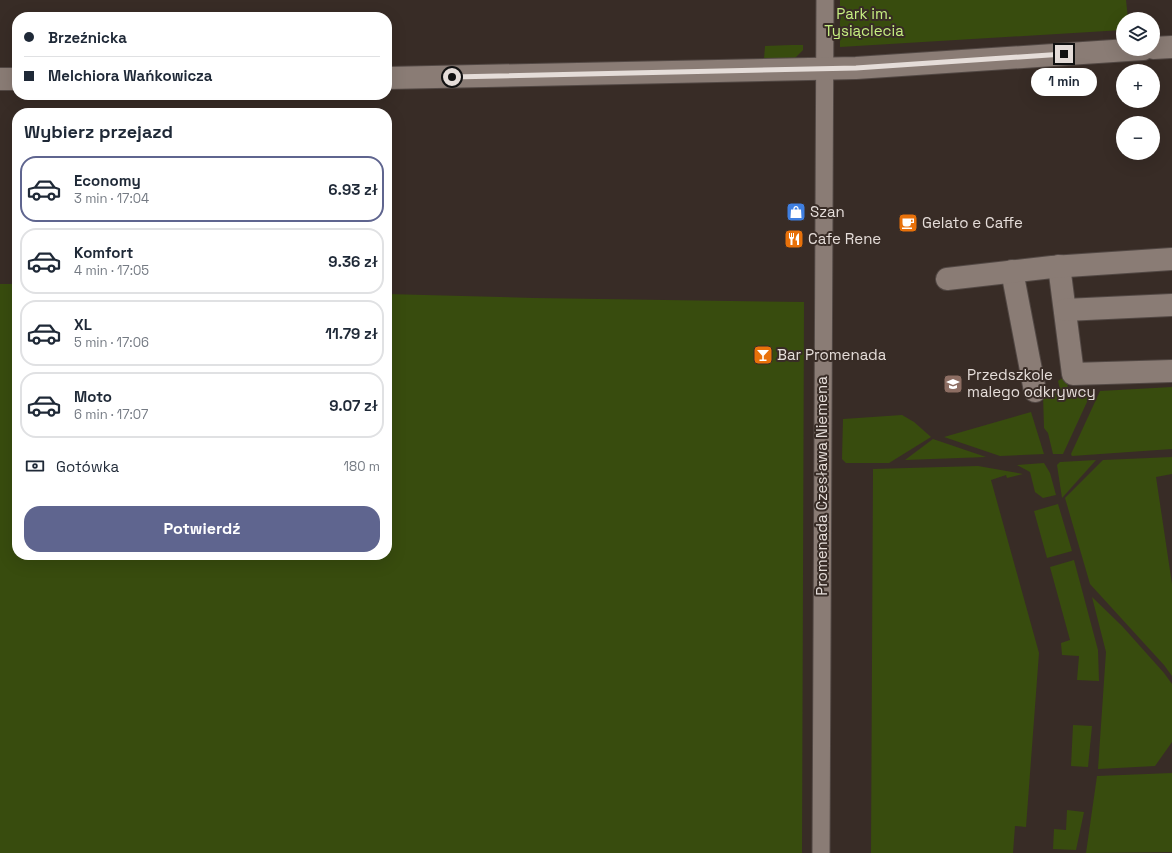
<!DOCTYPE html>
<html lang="pl">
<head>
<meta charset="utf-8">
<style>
  :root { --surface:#fff; --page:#f2f2f3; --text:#1f2937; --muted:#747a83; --line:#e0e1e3; --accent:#5f658f }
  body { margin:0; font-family:"Space Grotesk",sans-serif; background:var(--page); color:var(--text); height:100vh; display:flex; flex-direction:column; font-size:15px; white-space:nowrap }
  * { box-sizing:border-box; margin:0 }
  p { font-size:13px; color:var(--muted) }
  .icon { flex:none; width:22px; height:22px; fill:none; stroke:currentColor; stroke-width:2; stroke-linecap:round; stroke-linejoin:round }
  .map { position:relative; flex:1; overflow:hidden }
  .side { position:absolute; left:12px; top:108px; width:380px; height:452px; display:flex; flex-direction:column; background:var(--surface); border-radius:16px; box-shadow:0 4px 16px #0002 }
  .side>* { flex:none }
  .guide { position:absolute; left:12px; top:12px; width:380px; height:88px; border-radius:16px; box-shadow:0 4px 16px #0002; display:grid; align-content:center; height:88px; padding:0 12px; background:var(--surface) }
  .tools { position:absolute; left:1116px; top:12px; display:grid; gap:8px }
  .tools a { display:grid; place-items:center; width:44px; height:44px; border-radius:50%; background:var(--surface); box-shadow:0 4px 16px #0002; font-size:20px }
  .end { position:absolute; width:18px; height:18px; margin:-9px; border:5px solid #e5ddd9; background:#111; box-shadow:0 0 0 2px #111 }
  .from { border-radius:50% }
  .bubble { position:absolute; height:28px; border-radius:14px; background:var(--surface); box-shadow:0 4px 16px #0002; font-size:13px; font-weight:700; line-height:28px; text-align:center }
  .guide b { display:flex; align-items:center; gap:14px; height:38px; font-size:15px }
  .guide b+b { border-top:1px solid var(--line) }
  .guide i { width:10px; height:10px; background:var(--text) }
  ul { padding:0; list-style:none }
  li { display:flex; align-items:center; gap:12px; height:66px; margin:0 8px 6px; padding:0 4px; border:2px solid var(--line); border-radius:16px }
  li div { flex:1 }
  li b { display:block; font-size:15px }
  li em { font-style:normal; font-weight:700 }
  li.on { border-color:var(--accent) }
  li>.icon { width:36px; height:36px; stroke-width:1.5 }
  h2 { padding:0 12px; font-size:18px; line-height:48px }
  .pay { display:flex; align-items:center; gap:10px; height:44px; padding:0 12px; font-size:15px }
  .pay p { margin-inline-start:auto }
  .button { display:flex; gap:8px; margin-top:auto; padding:8px 12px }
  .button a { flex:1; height:46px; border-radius:16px; background:var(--accent); color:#fff; font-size:16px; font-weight:700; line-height:46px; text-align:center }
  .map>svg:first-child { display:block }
  .green { fill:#384c0e }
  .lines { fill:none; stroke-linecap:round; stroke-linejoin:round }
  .pedestrian-casing { stroke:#524844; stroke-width:19 }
  .minor-casing { stroke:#524844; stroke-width:24 }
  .pedestrian { stroke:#8a7c75; stroke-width:17 }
  .minor { stroke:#8a7c75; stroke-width:22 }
  .route { stroke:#e5ddd9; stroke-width:5 }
  .labels { text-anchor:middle; stroke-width:4; stroke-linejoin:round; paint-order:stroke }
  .park-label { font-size:15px; fill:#c6ef81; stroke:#382c26 }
  .poi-label { font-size:15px; fill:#e5ddd9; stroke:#382c26; text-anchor:start }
  .street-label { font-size:15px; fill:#e5ddd9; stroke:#382c26 }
</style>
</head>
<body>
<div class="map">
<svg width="1172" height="853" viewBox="0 0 1172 853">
  <rect width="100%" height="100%" fill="#382c26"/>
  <g class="green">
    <polygon points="840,0 1126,0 1128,19 1123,19 1123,30 840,47"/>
    <polygon points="791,45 803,45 803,50 795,58 764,59 765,46"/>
    <polygon points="0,284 17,284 17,555 387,555 387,294 534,298 804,302 802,853 0,853"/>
    <polygon points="1064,377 1067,380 1068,391 1071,393 1092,391 1063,454 1053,454 1048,433 1044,428 1043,394 1061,393 1058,381"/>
    <polygon points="1172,387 1172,449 1072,456 1071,454 1100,391"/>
    <polygon points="1031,412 1044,454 1000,456 944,437"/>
    <polygon points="902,415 914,422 931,437 889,463 846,463 842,459 843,419"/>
    <polygon points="933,439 986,457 905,460"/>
    <polygon points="1172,457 1172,474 1156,477 1172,584 1172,676 1164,665 1090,584 1065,498 1103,460"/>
    <polygon points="1096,460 1062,498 1057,465 1060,462"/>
    <polygon points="1044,463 1050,473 1056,495 1043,498 1035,492 1030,472 1017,465"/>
    <polygon points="978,466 1023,474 1007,478 1006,475 991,480 1039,653 1026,827 1015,826 1013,853 871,853 873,469"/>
    <polygon points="1058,504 1072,551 1047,558 1034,511"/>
    <polygon points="1074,560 1098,650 1099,681 1077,680 1079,656 1062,655 1061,643 1070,640 1050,567"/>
    <polygon points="1092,597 1122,626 1164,673 1172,684 1172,742 1155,766 1098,769 1106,652"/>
    <polygon points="1073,725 1092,726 1088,767 1071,766"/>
    <polygon points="1172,773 1172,852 1086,853 1097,776"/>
    <polygon points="1067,810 1084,812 1076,850 1053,849 1054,829 1066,830"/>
  </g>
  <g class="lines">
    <defs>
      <polyline id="pedestrian" points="821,853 825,0"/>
      <g id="minor">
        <polyline points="1153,48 1172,47"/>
        <polyline points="387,78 856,68 1143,49"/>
        <polyline points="0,79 17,79"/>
        <polyline points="1059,266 1073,374 1172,371"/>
        <polyline points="1012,271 1035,391"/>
        <polyline points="947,279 1052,267 1172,259"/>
        <polyline points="1065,310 1172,305"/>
      </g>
    </defs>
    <use href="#pedestrian" class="pedestrian-casing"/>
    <use href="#minor" class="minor-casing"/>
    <use href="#pedestrian" class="pedestrian"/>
    <use href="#minor" class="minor"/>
  </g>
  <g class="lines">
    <polyline class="route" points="452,77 856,68 1064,54"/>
  </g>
  <defs>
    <symbol id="shop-square" viewBox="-11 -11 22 22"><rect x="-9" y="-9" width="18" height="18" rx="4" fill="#3f7fe0" stroke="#382c26"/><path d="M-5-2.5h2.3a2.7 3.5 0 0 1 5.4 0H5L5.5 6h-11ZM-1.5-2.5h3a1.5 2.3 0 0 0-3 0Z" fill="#fff"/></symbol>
    <symbol id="cafe-square" viewBox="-11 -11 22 22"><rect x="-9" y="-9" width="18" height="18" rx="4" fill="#e8710a" stroke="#382c26"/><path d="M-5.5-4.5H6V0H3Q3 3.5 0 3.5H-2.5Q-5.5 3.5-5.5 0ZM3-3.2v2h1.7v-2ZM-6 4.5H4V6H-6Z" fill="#fff"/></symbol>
    <symbol id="restaurant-square" viewBox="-11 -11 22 22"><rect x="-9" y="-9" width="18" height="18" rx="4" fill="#e8710a" stroke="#382c26"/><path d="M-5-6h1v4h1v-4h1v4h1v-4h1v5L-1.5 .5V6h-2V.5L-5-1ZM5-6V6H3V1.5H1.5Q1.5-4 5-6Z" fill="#fff"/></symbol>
    <symbol id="bar-square" viewBox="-11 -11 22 22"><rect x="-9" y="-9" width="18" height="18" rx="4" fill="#e8710a" stroke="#382c26"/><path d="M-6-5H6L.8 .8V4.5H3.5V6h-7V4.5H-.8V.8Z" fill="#fff"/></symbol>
    <symbol id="school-square" viewBox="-11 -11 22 22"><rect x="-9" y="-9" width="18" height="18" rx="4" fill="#8d6e63" stroke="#382c26"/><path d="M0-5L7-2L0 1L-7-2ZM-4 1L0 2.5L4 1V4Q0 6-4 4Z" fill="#fff"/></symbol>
  </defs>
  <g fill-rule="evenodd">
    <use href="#shop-square" x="785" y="201" width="22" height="22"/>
    <use href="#cafe-square" x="897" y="212" width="22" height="22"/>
    <use href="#restaurant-square" x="783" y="228" width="22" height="22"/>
    <use href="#bar-square" x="752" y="344" width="22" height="22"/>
    <use href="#school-square" x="942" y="373" width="22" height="22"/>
  </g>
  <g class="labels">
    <g class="park-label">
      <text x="864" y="19">Park im.<tspan x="864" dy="17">Tysiąclecia</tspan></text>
    </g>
    <g class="poi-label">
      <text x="810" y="217">Szan</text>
      <text x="922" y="228">Gelato e Caffe</text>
      <text x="808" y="244">Cafe Rene</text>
      <text x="777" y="360">Bar Promenada</text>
      <text x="967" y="380">Przedszkole<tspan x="967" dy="17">malego odkrywcy</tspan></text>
    </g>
    <g class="street-label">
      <text transform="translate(822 486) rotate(-90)" y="5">Promenada Czesława Niemena</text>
    </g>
  </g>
</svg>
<div class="tools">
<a><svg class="icon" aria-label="layers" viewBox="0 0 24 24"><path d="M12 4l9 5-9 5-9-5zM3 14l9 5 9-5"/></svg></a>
<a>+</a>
<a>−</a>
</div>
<i class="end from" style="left:452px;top:77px"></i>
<i class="end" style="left:1064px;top:54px"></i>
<div class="bubble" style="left:1031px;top:68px;width:66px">1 min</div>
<div class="guide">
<b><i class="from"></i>Brzeźnicka</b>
<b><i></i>Melchiora Wańkowicza</b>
</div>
<section class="side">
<h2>Wybierz przejazd</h2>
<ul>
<li class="on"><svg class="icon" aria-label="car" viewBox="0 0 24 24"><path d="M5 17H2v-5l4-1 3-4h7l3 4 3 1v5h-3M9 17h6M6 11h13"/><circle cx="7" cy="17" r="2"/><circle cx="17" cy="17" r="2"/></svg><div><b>Economy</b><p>3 min · 17:04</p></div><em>6.93 zł</em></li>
<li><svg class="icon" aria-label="car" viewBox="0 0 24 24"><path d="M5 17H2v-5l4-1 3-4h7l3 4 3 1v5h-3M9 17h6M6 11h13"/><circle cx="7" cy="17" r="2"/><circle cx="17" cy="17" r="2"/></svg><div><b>Komfort</b><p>4 min · 17:05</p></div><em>9.36 zł</em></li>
<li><svg class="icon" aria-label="car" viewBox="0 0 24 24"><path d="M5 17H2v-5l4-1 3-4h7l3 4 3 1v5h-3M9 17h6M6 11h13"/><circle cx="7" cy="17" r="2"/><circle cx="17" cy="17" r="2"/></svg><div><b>XL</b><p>5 min · 17:06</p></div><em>11.79 zł</em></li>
<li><svg class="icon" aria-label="car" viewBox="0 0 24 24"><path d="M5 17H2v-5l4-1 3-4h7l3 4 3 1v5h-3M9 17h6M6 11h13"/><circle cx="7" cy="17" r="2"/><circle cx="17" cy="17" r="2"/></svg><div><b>Moto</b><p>6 min · 17:07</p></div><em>9.07 zł</em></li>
</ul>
<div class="pay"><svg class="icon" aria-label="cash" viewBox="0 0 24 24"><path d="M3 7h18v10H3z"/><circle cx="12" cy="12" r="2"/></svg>Gotówka<p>180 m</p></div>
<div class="button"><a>Potwierdź</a></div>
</section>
</div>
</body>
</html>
